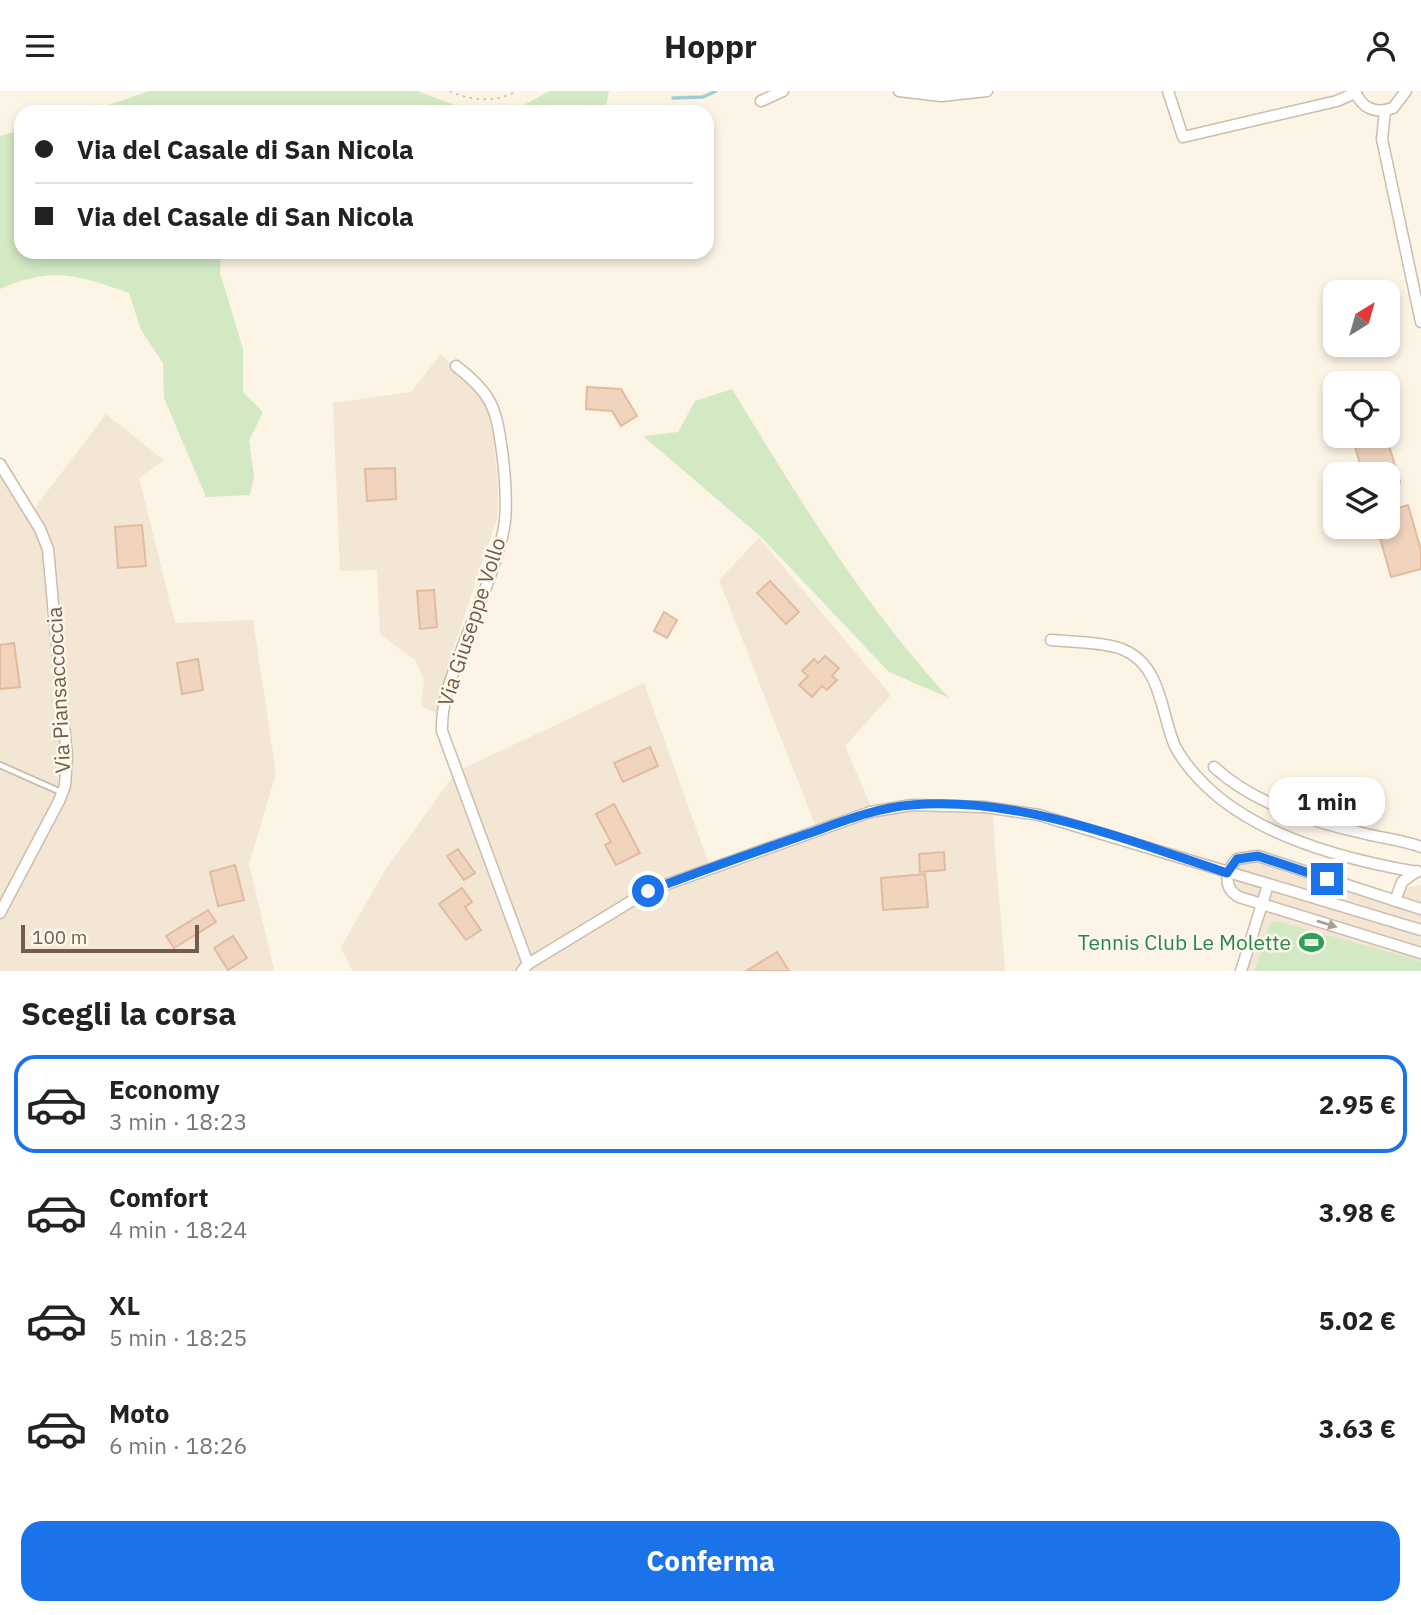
<!DOCTYPE html>
<html lang="it">
<head>
<meta charset="utf-8">
<style>
  :root { --surface:#fff; --page:#f2f2f2; --text:#222; --muted:#767676; --line:#e0e0e0; --accent:#1a73e8 }
  body { margin:0; font-family:"IBM Plex Sans",sans-serif; background:var(--page); color:var(--text); height:100vh; display:flex; flex-direction:column; font-size:26px; white-space:nowrap }
  * { box-sizing:border-box; margin:0 }
  p { font-size:23px; color:var(--muted) }
  .icon { flex:none; width:38px; height:38px; fill:none; stroke:currentColor; stroke-width:2; stroke-linecap:round; stroke-linejoin:round }
  .map { position:relative; height:880px; overflow:hidden }
  .details { display:flex; flex-direction:column; background:var(--surface); flex:1 }
  .details>* { flex:none }
  .guide { position:absolute; left:14px; top:14px; width:700px; height:154px; border-radius:21px; box-shadow:0 4px 10px #0003; display:grid; align-content:center; height:154px; padding:0 21px; background:var(--surface) }
  .needle { width:46px; rotate:37deg }
  .controls { position:absolute; left:1323px; top:189px; display:grid; gap:14px }
  .controls a { display:grid; place-items:center; width:77px; height:77px; border-radius:14px; background:var(--surface); box-shadow:0 4px 10px #0003; font-size:35px }
  .scale { position:absolute; left:21px; bottom:18px; width:178px; box-sizing:border-box; padding-left:7px; border:4px solid #745b4b; border-top:0; font-size:19px; line-height:24px; white-space:nowrap; color:#745b4b; -webkit-text-stroke:5px #fef8eb; paint-order:stroke }
  .end { position:absolute; width:32px; height:32px; margin:-16px; border:9px solid #1a73e8; background:#fff; box-shadow:0 0 0 4px #fff }
  .from { border-radius:50% }
  .bubble { position:absolute; height:49px; border-radius:21px; background:var(--surface); box-shadow:0 4px 10px #0003; font-size:23px; font-weight:700; line-height:49px; text-align:center }
  .guide b { display:flex; align-items:center; gap:24px; height:66px; font-size:26px }
  .guide b+b { border-top:2px solid var(--line) }
  .guide i { width:18px; height:18px; background:var(--text) }
  ul { padding:0; list-style:none }
  li { display:flex; align-items:center; gap:21px; height:98px; margin:0 14px 10px; padding:0 7px; border:4px solid transparent; border-radius:21px }
  li div { flex:1 }
  li b { display:block; font-size:26px }
  li em { font-style:normal; font-weight:700 }
  li.selected { border-color:var(--accent) }
  li>.icon { width:63px; height:63px; stroke-width:1.5 }
  h2 { padding:0 21px; font-size:32px; line-height:84px }
  .cta { display:flex; gap:14px; margin-top:auto; padding:14px 21px }
  .cta a { flex:1; height:80px; border-radius:21px; background:var(--accent); color:#fff; font-size:28px; font-weight:700; line-height:80px; text-align:center }
  header { display:flex; justify-content:space-between; align-items:center; height:91px; padding:0 21px; background:var(--surface); font-size:32px; font-weight:700 }
  .map>svg:first-child { display:block }
  .residential { fill:#f3e6d4 }
  .green { fill:#d2e9c4 }
  .lines { fill:none; stroke-linecap:round; stroke-linejoin:round }
  .stream { stroke:#a1ccd6; stroke-width:3.5 }
  .building { fill:#f0d4be; stroke:#e2bb9f; stroke-width:2 }
  .lane-casing { stroke:#cdbcac; stroke-width:8 }
  .street-casing { stroke:#cdbcac; stroke-width:13 }
  .path { stroke:#d5b7a1; stroke-width:2; stroke-dasharray:2 5; stroke-linecap:butt }
  .lane { stroke:#fff; stroke-width:4.5 }
  .street { stroke:#fff; stroke-width:10 }
  .oneway { fill:#ac9d93 }
  .route { stroke:#1a73e8; stroke-width:9 }
  .labels { text-anchor:middle; stroke-width:5; stroke-linejoin:round; paint-order:stroke }
  .street-label { font-size:21px; fill:#745b4b; stroke:#fef8eb }
  .leisure-label { font-size:21px; fill:#27864d; stroke:#fef8eb; text-anchor:end }
</style>
</head>
<body>
<header><svg class="icon" aria-label="menu" viewBox="0 0 24 24"><path d="M4 6h16M4 12h16M4 18h16"/></svg>Hoppr<svg class="icon" aria-label="person" viewBox="0 0 24 24"><circle cx="12" cy="8" r="4"/><path d="M4 21q1-7 8-7t8 7"/></svg></header>
<div class="map">
<svg width="1421" height="880" viewBox="0 0 1421 880">
  <rect width="100%" height="100%" fill="#fcf4e5"/>
  <g class="residential">
    <polygon points="441,263 478,299 492,327 498,397 497,428 452,561 436,622 421,615 424,589 416,570 380,543 377,479 340,480 333,312 411,301"/>
    <polygon points="106,323 164,369 139,387 175,532 253,529 276,682 249,773 274,878 272,880 0,880 0,373 31,422"/>
    <polygon points="759,447 891,604 845,655 873,720 912,714 992,717 1005,880 352,880 341,856 384,781 456,681 644,592 710,776 817,739 719,489"/>
    <polygon points="1251,770 1394,814 1398,798 1421,794 1421,880 1241,880 1262,814 1239,806 1230,795 1234,773"/>
  </g>
  <g class="green">
    <polygon points="149,0 417,0 466,18 516,18 550,0 609,0 606,16 601,21 88,21"/>
    <path d="M 21,39 L 21,161 L 221,161 L 220,182 L 243,258 L 243,301 L 263,321 L 249,350 L 254,384 L 250,404 L 206,406 L 164,307 L 163,272 L 141,239 L 129,202 C 77,184 53,175 0,198 L 0,45 Z"/>
    <path d="M 732,298 C 797,405 864,515 949,607 L 889,581 L 760,445 L 643,345 L 678,341 L 695,310 Z"/>
    <polygon points="1276,830 1421,870 1421,880 1255,880 1269,834"/>
  </g>
  <g class="lines">
    <polyline class="stream" points="673,7 703,6 716,0"/>
  </g>
  <g class="building">
    <polygon points="587,296 621,298 637,325 621,335 612,320 586,318"/>
    <polygon points="1352,345 1386,345 1400,391 1388,395 1388,383 1363,383"/>
    <polygon points="395,377 396,408 367,410 365,378"/>
    <polygon points="1408,414 1421,459 1421,478 1391,486 1377,436 1388,436 1388,420"/>
    <polygon points="142,434 146,475 118,477 115,436"/>
    <polygon points="770,490 799,521 786,533 757,502"/>
    <polygon points="434,499 437,536 420,538 417,500"/>
    <polygon points="664,521 677,529 667,547 654,540"/>
    <polygon points="14,552 20,596 0,598 0,554"/>
    <polygon points="825,565 839,577 832,585 837,589 827,599 822,595 812,606 799,594 808,585 802,580 814,568 818,572"/>
    <polygon points="198,568 203,599 182,603 177,572"/>
    <polygon points="650,656 658,675 623,691 614,672"/>
    <polygon points="614,713 640,762 616,774 605,754 611,751 596,723"/>
    <polygon points="458,758 475,782 464,789 447,765"/>
    <polygon points="944,761 945,779 920,781 919,763"/>
    <polygon points="235,774 244,809 218,815 210,781"/>
    <polygon points="925,783 928,816 883,819 881,787"/>
    <polygon points="462,797 472,811 465,816 481,839 466,849 439,813"/>
    <polygon points="208,819 216,831 174,857 166,845"/>
    <polygon points="233,845 247,867 228,879 214,857"/>
    <polygon points="777,861 789,880 746,880"/>
  </g>
  <g class="lines">
    <defs>
      <polyline id="lane" points="0,674 63,702"/>
      <g id="street">
        <polyline points="899,0 941,5 987,0"/>
        <polyline points="1168,0 1183,46 1337,10 1355,2"/>
        <path d="M 1355,0 C 1362,18 1376,23 1393,17 L 1406,0"/>
        <polyline points="761,10 783,0"/>
        <polyline points="1385,20 1382,48 1421,231"/>
        <path d="M 456,275 C 492,303 496,316 502,360 C 505,383 507,407 505,430 C 500,467 479,512 466,547 C 455,577 441,608 442,640 L 528,873"/>
        <polyline points="0,373 40,438 48,458 67,666 65,695 59,710 0,822"/>
        <path d="M 1051,549 C 1070,551 1107,551 1124,559 C 1162,575 1161,624 1175,655 C 1182,669 1193,682 1204,693 C 1256,745 1346,769 1417,781"/>
        <path d="M 1214,676 C 1253,712 1310,730 1362,742 C 1381,747 1403,749 1421,756"/>
        <polyline points="1395,810 1402,791 1417,780"/>
        <path d="M 1421,818 L 1258,765 L 1237,768 C 1225,781 1223,797 1239,806 L 1421,862"/>
        <polyline points="522,880 528,873 648,800 870,721 912,714 985,716 1039,724 1421,839"/>
        <polyline points="1241,880 1268,794"/>
      </g>
    </defs>
    <use href="#lane" class="lane-casing"/>
    <use href="#street" class="street-casing"/>
    <path class="path" d="M 450,0 C 469,10 498,12 516,0"/>
    <use href="#lane" class="lane"/>
    <use href="#street" class="street"/>
  </g>
  <defs><path id="oneway-solid" d="M-6-.8H1V-3.2L6.5 0L1 3.2V.8H-6Z" transform="scale(1.75)"/></defs>
  <use class="oneway" href="#oneway-solid" transform="translate(1327 833) rotate(17)"/>
  <g class="lines">
    <path class="route" d="M 648,800 C 700,780 752,762 804,744 C 839,732 874,717 911,714 C 1020,705 1127,749 1227,782 L 1237,768 L 1258,765 L 1327,788"/>
  </g>
  <defs>
    <symbol id="stadium-bare" viewBox="-9 -9 18 18"><path d="M0-5a6.5 5 0 1 0 0 10a6.5 5 0 1 0 0-10ZM-3.5-1.8h7v3.6h-7Z" fill="#2e9e5b" stroke="#fef8eb" stroke-width="2.5" paint-order="stroke"/></symbol>
  </defs>
  <g fill-rule="evenodd">
    <use href="#stadium-bare" x="1294" y="834" width="35" height="35"/>
  </g>
  <g class="labels">
    <g class="street-label">
      <text transform="translate(472 531) rotate(-72)" y="7">Via Giuseppe Vollo</text>
      <text transform="translate(59 599) rotate(-93)" y="7">Via Piansaccoccia</text>
    </g>
    <g class="leisure-label">
      <text x="1291" y="859">Tennis Club Le Molette</text>
    </g>
  </g>
</svg>
<div class="controls">
<a><svg class="needle" viewBox="-14 -14 28 28"><path d="M0-13l5 13h-10z" fill="#e53935"/><path d="M0 13l5-13h-10z" fill="#767676"/></svg></a>
<a><svg class="icon" aria-label="locate" viewBox="0 0 24 24"><circle cx="12" cy="12" r="6"/><path d="M12 2v4M12 18v4M2 12h4M18 12h4"/></svg></a>
<a><svg class="icon" aria-label="layers" viewBox="0 0 24 24"><path d="M12 4l9 5-9 5-9-5zM3 14l9 5 9-5"/></svg></a>
</div>
<div class="scale">100 m</div>
<i class="end from" style="left:648px;top:800px"></i>
<i class="end" style="left:1327px;top:788px"></i>
<div class="bubble" style="left:1269px;top:686px;width:116px">1 min</div>
<div class="guide">
<b><i class="from"></i>Via del Casale di San Nicola</b>
<b><i></i>Via del Casale di San Nicola</b>
</div>
</div>
<section class="details">
<h2>Scegli la corsa</h2>
<ul>
<li class="selected"><svg class="icon" aria-label="car" viewBox="0 0 24 24"><path d="M5 17H2v-5l4-1 3-4h7l3 4 3 1v5h-3M9 17h6M6 11h13"/><circle cx="7" cy="17" r="2"/><circle cx="17" cy="17" r="2"/></svg><div><b>Economy</b><p>3 min · 18:23</p></div><em>2.95 €</em></li>
<li><svg class="icon" aria-label="car" viewBox="0 0 24 24"><path d="M5 17H2v-5l4-1 3-4h7l3 4 3 1v5h-3M9 17h6M6 11h13"/><circle cx="7" cy="17" r="2"/><circle cx="17" cy="17" r="2"/></svg><div><b>Comfort</b><p>4 min · 18:24</p></div><em>3.98 €</em></li>
<li><svg class="icon" aria-label="car" viewBox="0 0 24 24"><path d="M5 17H2v-5l4-1 3-4h7l3 4 3 1v5h-3M9 17h6M6 11h13"/><circle cx="7" cy="17" r="2"/><circle cx="17" cy="17" r="2"/></svg><div><b>XL</b><p>5 min · 18:25</p></div><em>5.02 €</em></li>
<li><svg class="icon" aria-label="car" viewBox="0 0 24 24"><path d="M5 17H2v-5l4-1 3-4h7l3 4 3 1v5h-3M9 17h6M6 11h13"/><circle cx="7" cy="17" r="2"/><circle cx="17" cy="17" r="2"/></svg><div><b>Moto</b><p>6 min · 18:26</p></div><em>3.63 €</em></li>
</ul>
<div class="cta"><a>Conferma</a></div>
</section>
</body>
</html>
